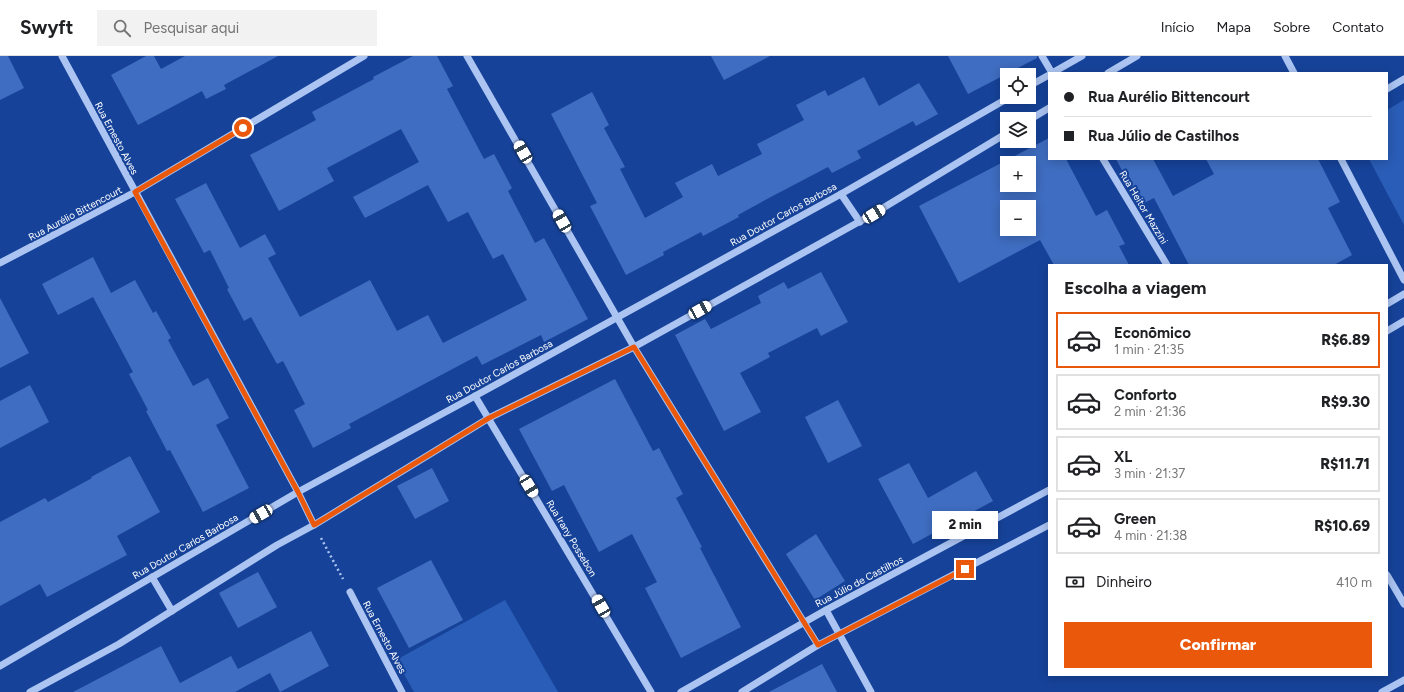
<!DOCTYPE html>
<html lang="pt">
<head>
<meta charset="utf-8">
<style>
  :root { --surface:#fff; --page:#f2f2f2; --text:#202124; --muted:#757577; --line:#e0e0e0; --accent:#ea580c }
  body { margin:0; font-family:Figtree,sans-serif; background:var(--page); color:var(--text); height:100vh; display:flex; flex-direction:column; font-size:15px; white-space:nowrap }
  * { box-sizing:border-box; margin:0 }
  p { font-size:13px; color:var(--muted) }
  .icon { flex:none; width:22px; height:22px; fill:none; stroke:currentColor; stroke-width:2; stroke-linecap:round; stroke-linejoin:round }
  .map { position:relative; flex:1; overflow:hidden }
  .drawer { position:absolute; left:1048px; top:208px; width:340px; height:412px; display:flex; flex-direction:column; background:var(--surface); border-radius:0px; box-shadow:0 2px 10px #0003 }
  .drawer>* { flex:none }
  .banner { position:absolute; left:1048px; top:16px; width:340px; height:88px; border-radius:0px; box-shadow:0 2px 10px #0003; display:grid; align-content:center; height:88px; padding:0 16px; background:var(--surface) }
  .tools { position:absolute; left:1000px; top:12px; display:grid; gap:8px }
  .tools a { display:grid; place-items:center; width:36px; height:36px; border-radius:0px; background:var(--surface); box-shadow:0 2px 10px #0003; font-size:20px }
  .end { position:absolute; width:18px; height:18px; margin:-9px; border:5px solid #ea580c; background:#fff; box-shadow:0 0 0 2px #fff }
  .from { border-radius:50% }
  .bubble { position:absolute; height:28px; border-radius:0px; background:var(--surface); box-shadow:0 2px 10px #0003; font-size:13px; font-weight:800; line-height:28px; text-align:center }
  .car { position:absolute; width:12px; height:24px; margin:-12px -6px; border-radius:5px; box-shadow:0 0 3px 1px #0007; background:linear-gradient(#fff 24%,#345 0 40%,#fff 0 76%,#345 0 86%,#fff 0) }
  .banner b { display:flex; align-items:center; gap:14px; height:38px; font-size:15px }
  .banner b+b { border-top:1px solid var(--line) }
  .banner i { width:10px; height:10px; background:var(--text) }
  ul { padding:0; list-style:none }
  li { display:flex; align-items:center; gap:12px; height:56px; margin:0 8px 6px; padding:0 8px; border:2px solid var(--line); border-radius:0px }
  li div { flex:1 }
  li b { display:block; font-size:15px }
  li em { font-style:normal; font-weight:800 }
  li.current { border-color:var(--accent) }
  li>.icon { width:36px; height:36px; stroke-width:1.5 }
  h2 { padding:0 16px; font-size:18px; line-height:48px }
  .pay { display:flex; align-items:center; gap:10px; height:44px; padding:0 16px; font-size:15px }
  .pay p { margin-inline-start:auto }
  .cta { display:flex; gap:8px; margin-top:auto; padding:8px 16px }
  .cta a { flex:1; height:46px; border-radius:0px; background:var(--accent); color:#fff; font-size:16px; font-weight:800; line-height:46px; text-align:center }
  header { display:flex; align-items:center; gap:24px; box-sizing:border-box; height:56px; padding:0 20px; background:var(--surface); border-bottom:1px solid var(--line) }
  header strong { font-size:19px }
  nav { display:flex; gap:22px; margin-inline-start:auto; font-size:14px }
  .search { width:280px; height:36px; background:var(--page); display:flex; align-items:center; gap:10px; box-sizing:border-box; padding:0 14px; border-radius:0px; color:var(--muted); font-size:15px }
  .map>svg:first-child { display:block }
  .green { fill:#2a5db7 }
  .building { fill:#3f6dc1; fill-rule:evenodd }
  .lines { fill:none; stroke-linecap:round; stroke-linejoin:round }
  .path { stroke:#abc4f2; stroke-width:2.5; stroke-dasharray:2 3; stroke-linecap:butt }
  .minor { stroke:#abc4f2; stroke-width:7 }
  .route { stroke:#ea580c; stroke-width:5 }
  .labels { text-anchor:middle; stroke-width:4; stroke-linejoin:round; paint-order:stroke }
  .street-label { font-size:10px; fill:#fff; stroke:#164399 }
</style>
</head>
<body>
<header>
<strong>Swyft</strong>
<div class="search"><svg class="icon" aria-label="search" viewBox="0 0 24 24"><circle cx="10" cy="10" r="6"/><path d="M15 15l6 6"/></svg>Pesquisar aqui</div>
<nav><a>Início</a><a>Mapa</a><a>Sobre</a><a>Contato</a></nav>
</header>
<div class="map">
<svg width="1404" height="636" viewBox="0 0 1404 636">
  <rect width="100%" height="100%" fill="#164399"/>
  <g class="green">
    <polygon points="1404,44 1404,169 1369,103 1387,103 1387,54"/>
    <polygon points="505,544 558,636 414,636 396,604"/>
  </g>
  <g class="building">
    <polygon points="0,0 8,0 24,32 0,44"/>
    <polygon points="146,0 154,0 161,13 185,0 278,0 224,29 226,33 206,43 202,35 138,69 111,19"/>
    <polygon points="413,0 437,0 453,30 447,33 484,103 494,98 512,132 508,135 535,187 544,182 588,263 544,286 541,279 482,309 477,300 349,368 351,372 313,392 294,354 305,348 283,305 277,308 251,261 244,265 227,233 229,232 210,194 204,197 175,143 206,127 240,192 265,178 276,198 268,202 300,261 370,224 397,275 428,259 443,287 527,244 503,198 493,203 468,156 448,166 428,129 365,162 353,141 419,106 401,73 327,112 334,125 279,155 250,99 316,64 312,56 374,23 373,21"/>
    <polygon points="711,0 770,0 724,24"/>
    <polygon points="948,0 1037,0 1037,2 968,38"/>
    <polygon points="864,21 879,50 919,27 938,58 916,70 913,65 857,95 861,102 832,117 828,111 767,143 738,159 739,161 703,180 701,176 663,196 664,199 626,219 590,150 597,147 551,58 592,36 609,69 604,72 625,111 620,113 645,162 683,141 675,127 712,108 718,120 762,98 757,88 804,64 796,49 825,34 828,40"/>
    <path d="M 1049,82 L 1049,103 L 1066,103 L 1096,160 L 1107,154 L 1125,188 L 1119,190 L 1129,209 L 1054,209 L 1040,184 L 959,227 L 919,150 ZM 1007,107 L 1029,107 L 1029,129 L 1007,129 ZM 1007,151 L 1029,151 L 1029,173 L 1007,173 Z"/>
    <polygon points="1116,103 1153,103 1173,140 1214,118 1206,103 1318,103 1340,146 1328,152 1352,199 1334,209 1189,209 1154,142 1140,149"/>
    <polygon points="93,201 111,237 135,224 153,257 156,255 171,282 168,284 193,330 208,322 229,362 216,369 249,432 203,456 170,394 167,395 146,355 148,354 129,318 133,316 93,241 58,259 42,228"/>
    <polygon points="821,216 848,266 821,280 817,272 768,297 770,301 740,317 761,356 724,375 675,279 705,263 711,273 761,247 758,240 784,226 788,233"/>
    <polygon points="0,242 29,297 0,312"/>
    <polygon points="615,323 653,395 659,392 683,438 676,442 702,491 700,492 741,571 681,602 645,532 657,526 632,478 599,496 564,429 552,435 519,373"/>
    <polygon points="30,329 49,366 0,392 0,345"/>
    <polygon points="838,344 862,390 828,407 805,361"/>
    <polygon points="130,400 160,456 117,480 127,499 47,541 40,528 0,550 0,466 45,442 48,446 92,422 91,421"/>
    <polygon points="909,407 928,442 976,415 993,445 913,488 878,423"/>
    <polygon points="432,412 449,445 415,463 397,430"/>
    <polygon points="816,478 845,525 815,544 786,498"/>
    <polygon points="431,504 463,564 409,592 377,532"/>
    <polygon points="258,516 277,551 238,572 219,537"/>
    <polygon points="311,575 329,610 280,636 270,617 235,636 73,636 161,590 180,627 231,600 238,613"/>
    <polygon points="822,608 837,636 769,636"/>
  </g>
  <g class="lines">
    <polyline class="path" points="321,482 343,523"/>
    <g class="minor">
      <polyline points="62,0 298,436 314,469"/>
      <polyline points="467,0 634,291 818,589"/>
      <polyline points="1042,0 1052,17"/>
      <polyline points="1285,0 1294,17"/>
      <polyline points="1052,17 1082,0"/>
      <polyline points="1108,17 1137,0"/>
      <polyline points="1029,30 1049,19"/>
      <polyline points="1387,33 1404,23"/>
      <polyline points="1029,64 1049,52"/>
      <polyline points="1103,103 1167,209"/>
      <polyline points="1341,103 1404,224"/>
      <polyline points="841,138 860,166"/>
      <polyline points="0,207 135,136 364,0"/>
      <polyline points="1387,248 1404,238"/>
      <polyline points="1387,275 1404,265"/>
      <polyline points="475,340 651,636"/>
      <polyline points="1387,519 1404,548"/>
      <polyline points="152,521 172,555"/>
      <polyline points="350,536 402,636"/>
      <polyline points="826,554 871,636"/>
      <polyline points="0,610 298,436 475,340 841,138 1010,41"/>
      <polyline points="30,636 119,588 277,489 314,469 489,362 634,291 873,158 1007,77"/>
      <polyline points="681,636 826,554 1049,434"/>
      <polyline points="742,636 818,589 1049,469"/>
      <polyline points="1382,636 1404,624"/>
    </g>
  </g>
  <g class="lines">
    <polyline class="route" points="243,72 135,136 298,436 314,469 489,362 634,291 818,589 965,513"/>
  </g>
  <g class="labels">
    <g class="street-label">
      <text transform="translate(117 82) rotate(62)" y="4">Rua Ernesto Alves</text>
      <text transform="translate(1144 151) rotate(59)" y="4">Rua Heitor Mazzini</text>
      <text transform="translate(75 157) rotate(-28)" y="4">Rua Aurélio Bittencourt</text>
      <text transform="translate(783 158) rotate(-29)" y="4">Rua Doutor Carlos Barbosa</text>
      <text transform="translate(499 315) rotate(-29)" y="4">Rua Doutor Carlos Barbosa</text>
      <text transform="translate(572 482) rotate(59)" y="4">Rua Irany Possebon</text>
      <text transform="translate(185 490) rotate(-30)" y="4">Rua Doutor Carlos Barbosa</text>
      <text transform="translate(859 525) rotate(-28)" y="4">Rua Júlio de Castilhos</text>
      <text transform="translate(385 581) rotate(62)" y="4">Rua Ernesto Alves</text>
    </g>
  </g>
</svg>
<div class="tools">
<a><svg class="icon" aria-label="locate" viewBox="0 0 24 24"><circle cx="12" cy="12" r="6"/><path d="M12 2v4M12 18v4M2 12h4M18 12h4"/></svg></a>
<a><svg class="icon" aria-label="layers" viewBox="0 0 24 24"><path d="M12 4l9 5-9 5-9-5zM3 14l9 5 9-5"/></svg></a>
<a>+</a>
<a>−</a>
</div>
<i class="end from" style="left:243px;top:72px"></i>
<i class="end" style="left:965px;top:513px"></i>
<div class="bubble" style="left:932px;top:455px;width:66px">2 min</div>
<i class="car" style="left:523px;top:96px;rotate:330deg"></i>
<i class="car" style="left:874px;top:158px;rotate:59deg"></i>
<i class="car" style="left:562px;top:165px;rotate:330deg"></i>
<i class="car" style="left:700px;top:254px;rotate:61deg"></i>
<i class="car" style="left:529px;top:430px;rotate:149deg"></i>
<i class="car" style="left:261px;top:458px;rotate:240deg"></i>
<i class="car" style="left:601px;top:550px;rotate:330deg"></i>
<div class="banner">
<b><i class="from"></i>Rua Aurélio Bittencourt</b>
<b><i></i>Rua Júlio de Castilhos</b>
</div>
<section class="drawer">
<h2>Escolha a viagem</h2>
<ul>
<li class="current"><svg class="icon" aria-label="car" viewBox="0 0 24 24"><path d="M5 17H2v-5l4-1 3-4h7l3 4 3 1v5h-3M9 17h6M6 11h13"/><circle cx="7" cy="17" r="2"/><circle cx="17" cy="17" r="2"/></svg><div><b>Econômico</b><p>1 min · 21:35</p></div><em>R$6.89</em></li>
<li><svg class="icon" aria-label="car" viewBox="0 0 24 24"><path d="M5 17H2v-5l4-1 3-4h7l3 4 3 1v5h-3M9 17h6M6 11h13"/><circle cx="7" cy="17" r="2"/><circle cx="17" cy="17" r="2"/></svg><div><b>Conforto</b><p>2 min · 21:36</p></div><em>R$9.30</em></li>
<li><svg class="icon" aria-label="car" viewBox="0 0 24 24"><path d="M5 17H2v-5l4-1 3-4h7l3 4 3 1v5h-3M9 17h6M6 11h13"/><circle cx="7" cy="17" r="2"/><circle cx="17" cy="17" r="2"/></svg><div><b>XL</b><p>3 min · 21:37</p></div><em>R$11.71</em></li>
<li><svg class="icon" aria-label="car" viewBox="0 0 24 24"><path d="M5 17H2v-5l4-1 3-4h7l3 4 3 1v5h-3M9 17h6M6 11h13"/><circle cx="7" cy="17" r="2"/><circle cx="17" cy="17" r="2"/></svg><div><b>Green</b><p>4 min · 21:38</p></div><em>R$10.69</em></li>
</ul>
<div class="pay"><svg class="icon" aria-label="cash" viewBox="0 0 24 24"><path d="M3 7h18v10H3z"/><circle cx="12" cy="12" r="2"/></svg>Dinheiro<p>410 m</p></div>
<div class="cta"><a>Confirmar</a></div>
</section>
</div>
</body>
</html>
